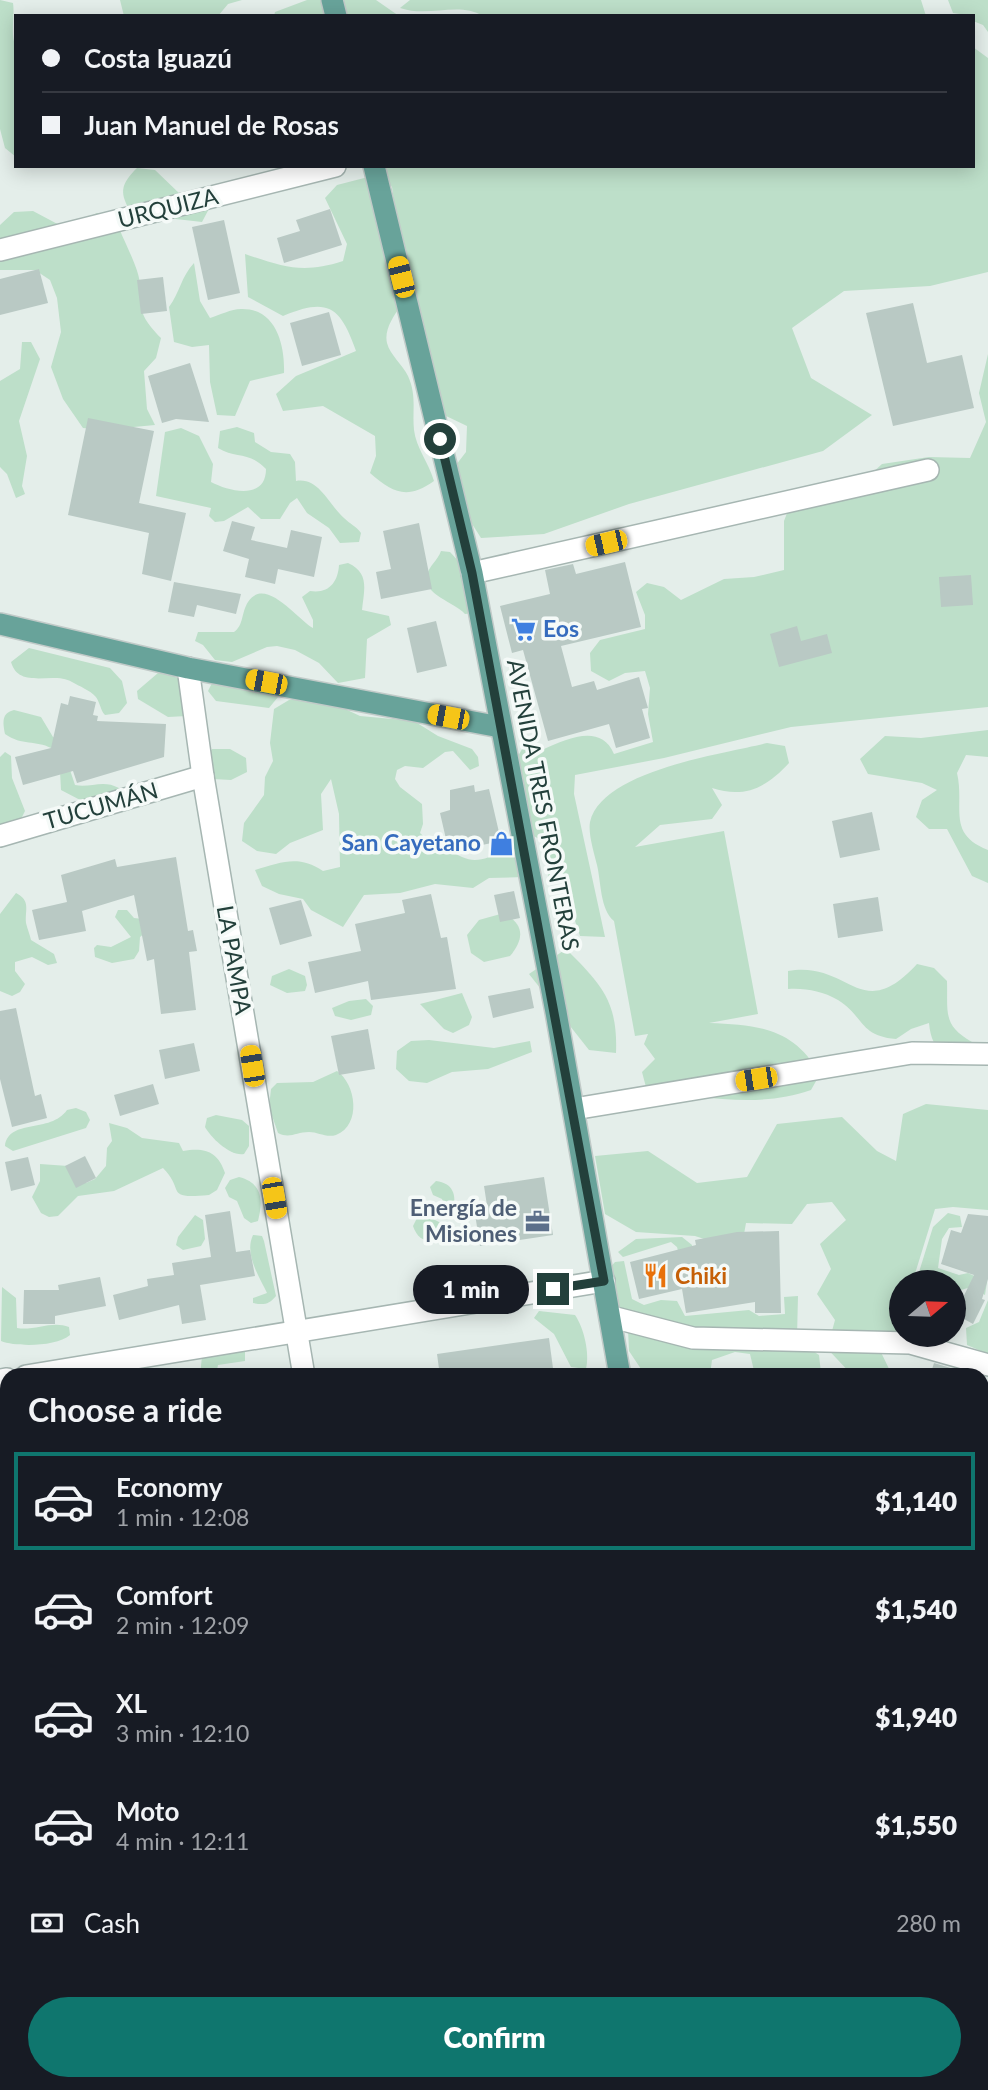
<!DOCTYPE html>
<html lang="en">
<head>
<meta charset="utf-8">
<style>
  :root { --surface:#171b24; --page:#20242c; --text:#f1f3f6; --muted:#9ea1a6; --line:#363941; --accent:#0f766e }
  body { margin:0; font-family:Lato,sans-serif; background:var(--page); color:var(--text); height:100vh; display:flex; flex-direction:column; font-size:26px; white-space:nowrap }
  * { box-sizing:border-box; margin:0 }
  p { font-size:23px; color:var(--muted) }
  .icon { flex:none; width:38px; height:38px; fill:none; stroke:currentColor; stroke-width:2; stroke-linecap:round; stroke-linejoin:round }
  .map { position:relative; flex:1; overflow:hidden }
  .details { position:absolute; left:0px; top:1368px; width:989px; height:723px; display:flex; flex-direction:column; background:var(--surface); border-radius:21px 21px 0 0; box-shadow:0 4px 18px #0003 }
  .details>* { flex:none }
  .top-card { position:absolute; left:14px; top:14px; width:961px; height:154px; border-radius:0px; box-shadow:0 4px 18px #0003; display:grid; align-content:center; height:154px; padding:0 28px; background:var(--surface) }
  .needle { width:46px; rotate:71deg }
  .buttons { position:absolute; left:889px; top:1270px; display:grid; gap:14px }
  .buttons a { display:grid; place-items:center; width:77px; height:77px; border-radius:50%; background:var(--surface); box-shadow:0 4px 18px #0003; font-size:35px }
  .end { position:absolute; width:32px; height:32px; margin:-16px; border:9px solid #23403b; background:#fff; box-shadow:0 0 0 4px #fff }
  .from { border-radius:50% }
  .bubble { position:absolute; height:49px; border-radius:24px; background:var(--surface); box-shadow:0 4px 18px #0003; font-size:23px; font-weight:800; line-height:49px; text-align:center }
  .car { position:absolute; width:21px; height:42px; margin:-21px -10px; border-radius:9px; box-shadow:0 0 5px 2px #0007; background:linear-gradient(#f5c518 24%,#345 0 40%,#f5c518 0 76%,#345 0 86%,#f5c518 0) }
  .top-card b { display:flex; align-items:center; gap:24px; height:66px; font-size:26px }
  .top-card b+b { border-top:2px solid var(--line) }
  .top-card i { width:18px; height:18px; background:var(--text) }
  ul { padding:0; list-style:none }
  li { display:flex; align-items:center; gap:21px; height:98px; margin:0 14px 10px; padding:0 14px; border:4px solid transparent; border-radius:0px }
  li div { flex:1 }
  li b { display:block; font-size:26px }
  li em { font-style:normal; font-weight:800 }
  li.on { border-color:var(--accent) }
  li>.icon { width:63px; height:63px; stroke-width:1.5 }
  h2 { padding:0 28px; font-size:32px; line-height:84px }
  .pay { display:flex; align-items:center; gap:18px; height:77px; padding:0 28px; font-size:26px }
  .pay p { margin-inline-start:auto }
  .action { display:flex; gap:14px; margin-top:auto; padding:14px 28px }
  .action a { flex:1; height:80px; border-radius:42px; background:var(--accent); color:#fff; font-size:28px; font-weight:800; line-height:80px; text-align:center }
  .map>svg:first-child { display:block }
  .built { fill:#d2ded9 }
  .green { fill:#bddfc9 }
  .building { fill:#b9c9c4 }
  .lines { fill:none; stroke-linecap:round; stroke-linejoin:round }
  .minor-casing { stroke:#a6b6b2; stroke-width:24 }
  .major-casing { stroke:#c1cac8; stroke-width:24 }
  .minor { stroke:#fff; stroke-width:21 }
  .major { stroke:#68a39a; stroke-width:21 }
  .route { stroke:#23403b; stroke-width:9 }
  .labels { text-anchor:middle; stroke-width:7; stroke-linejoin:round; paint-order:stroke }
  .street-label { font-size:23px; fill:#23403b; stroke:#f5faf8 }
  .shop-label { font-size:23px; font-weight:bold; fill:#366cbe; stroke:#f5faf8; text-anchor:start }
  .service-label { font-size:23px; font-weight:bold; fill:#4e5e75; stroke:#f5faf8; text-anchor:end }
  .food-label { font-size:23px; font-weight:bold; fill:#c56008; stroke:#f5faf8; text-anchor:start }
</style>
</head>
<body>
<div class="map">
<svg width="988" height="2090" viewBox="0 0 988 2090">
  <rect width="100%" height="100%" fill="#e4eeea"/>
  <polygon class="built" points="988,1616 988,1985 982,1980 982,1625"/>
  <g class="green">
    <path d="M 0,0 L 13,3 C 15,16 10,36 16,46 L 16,157 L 5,148 L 0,129 Z"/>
    <polygon points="120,0 242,0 228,4 218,16 124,16"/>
    <polygon points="307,0 376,0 399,16 274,16 275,12"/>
    <path d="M 410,0 L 921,0 L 926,16 L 483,16 C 458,1 429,18 400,8 Z"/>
    <polygon points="948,0 988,0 988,32 983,25 973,21 973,16 953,13"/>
    <polygon points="973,47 988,58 988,272 930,286 844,291 792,328 811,378 872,415 823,451 629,504 544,534 481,538 467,516 456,465 466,452 467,426 444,415 401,249 392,187 375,166 973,166"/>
    <path d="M 137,168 L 155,170 L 180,194 L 211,205 L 202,222 L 132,214 C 119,193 120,185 137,168 Z"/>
    <path d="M 372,176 L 400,307 C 393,317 384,330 387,343 C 390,355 403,365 408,376 C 417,396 412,410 414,430 C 416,448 429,463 434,481 C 407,500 393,493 370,473 L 376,456 L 375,436 L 323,406 L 283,411 L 276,394 L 296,376 L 356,351 C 340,305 327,298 283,316 L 248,297 L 245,254 C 284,267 303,274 343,261 L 347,244 L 325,198 L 337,185 Z"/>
    <path d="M 33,211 L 65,228 L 97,213 L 115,218 C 121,235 134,259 138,274 C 147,308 131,307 161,338 L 156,358 L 144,371 L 147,409 L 155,425 L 102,430 L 83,428 L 63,399 L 51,367 L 61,332 L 57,298 L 50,280 L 35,270 L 0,270 L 0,225 L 14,212 Z"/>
    <path d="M 194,263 L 200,301 L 210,318 C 220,315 231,309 241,309 C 276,308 285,345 284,373 L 250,381 L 235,416 L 217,415 L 210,382 L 209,345 L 192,347 L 174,342 L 169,307 C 180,292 181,277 194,263 Z"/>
    <polygon points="22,342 31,342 40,359 19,421 27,456 22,486 25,494 16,498 7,474 0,467 0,381 20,369"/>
    <path d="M 988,354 L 988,707 L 791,727 L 664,758 L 575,775 L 574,794 L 605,937 L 580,936 L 563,884 L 548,878 L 549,858 L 545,842 L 524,831 L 522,776 L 508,772 L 529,738 L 544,749 C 567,739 601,723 614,754 L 653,742 L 648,714 L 650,688 L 645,671 L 625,673 L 609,681 L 591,671 L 590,653 L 600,640 L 645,629 L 645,615 L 636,592 L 647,583 L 664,587 L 681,600 L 724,579 L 754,577 L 784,570 L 784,521 L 793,498 L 859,485 L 882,464 L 929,457 L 970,458 L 986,422 L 979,393 Z"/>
    <path d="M 237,427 L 254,433 L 255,442 L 271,452 L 290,454 L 295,462 L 296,481 C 319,477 329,505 344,518 C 350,524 356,526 361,533 L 359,542 L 340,543 L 329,528 L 307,513 L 297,498 L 290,503 L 280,519 L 261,519 L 248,507 L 224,521 L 215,522 L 209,516 L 211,508 L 156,496 L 165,432 L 181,428 L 199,436 L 213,464 L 211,482 C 230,492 266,500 266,469 C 249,451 236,459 218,448 L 220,431 Z"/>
    <path d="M 441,551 L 450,552 L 462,565 L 474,613 L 465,614 C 455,602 422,595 427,575 C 429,566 438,560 441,551 Z"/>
    <path d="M 348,563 C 370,573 364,590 362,610 L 389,616 L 391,625 L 367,639 L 365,678 L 338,683 L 319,663 L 295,650 L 277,646 L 267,647 L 232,662 L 215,660 L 203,645 L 195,641 L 198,632 L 234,632 C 244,625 241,613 248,602 C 265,575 299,621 313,628 L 313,620 L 302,597 L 310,591 C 329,594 338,582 339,565 Z"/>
    <path d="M 29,648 L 110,668 L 122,681 L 127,703 L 119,713 L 105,715 C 100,710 100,701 95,696 C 91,691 79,686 72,682 C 53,671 19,690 11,662 Z"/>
    <polygon points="158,673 167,673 183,681 187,716 168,717 138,699 137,691"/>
    <polygon points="215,677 265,690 278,697 269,708 216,701 208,691"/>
    <path d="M 298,699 L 343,708 L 360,716 L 414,721 L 438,736 L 472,749 L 478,757 L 479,766 L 470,770 L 453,751 L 445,752 L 423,768 L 405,766 L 397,770 L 395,779 L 400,787 L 422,804 L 423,824 L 420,833 C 428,841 436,841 445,847 C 473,866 477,861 508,851 L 525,858 L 525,877 L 489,878 L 473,888 L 435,884 L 400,893 L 364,895 L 343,927 L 311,910 L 303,899 L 279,894 L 262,886 L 255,870 C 282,862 299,855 323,871 L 340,867 L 339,814 L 331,779 L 321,794 L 323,830 L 290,843 L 276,854 L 257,851 L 242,841 L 244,823 L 264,795 L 265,777 L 273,761 L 270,743 L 274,709 L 289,700 Z"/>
    <path d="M 14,710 L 41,717 L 53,737 L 62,740 L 51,748 C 36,740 22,746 5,734 C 3,723 1,713 14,710 Z"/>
    <path d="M 988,730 L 988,757 L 966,755 L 957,773 C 965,807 946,834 988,850 L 988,883 L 972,876 L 947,829 L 929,829 L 916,817 L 922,800 L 937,790 L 922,783 L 868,774 L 860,759 L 885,736 L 921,738 Z"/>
    <path d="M 767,743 L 785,746 L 789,763 C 767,787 745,799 712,788 L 722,805 L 712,819 L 660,825 L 635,847 L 724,831 L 758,1014 L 709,1023 C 759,1025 793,1028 820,1074 L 811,1090 C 757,1109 703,1096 647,1091 L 642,1072 L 655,1059 L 644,1044 L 648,1034 L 635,1036 L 614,921 C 600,910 601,881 597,865 C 594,853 588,834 590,822 C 602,770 724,754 767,743 Z"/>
    <polygon points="212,749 230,749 246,758 247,772 231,780 213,779 204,764"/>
    <polygon points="5,752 11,756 12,778 25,811 21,819 0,829 0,757"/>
    <path d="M 70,770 L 75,785 C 91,788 103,779 119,788 L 118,793 L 84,802 L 61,790 L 60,771 Z"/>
    <path d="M 16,893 C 31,901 25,909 26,923 C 27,928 30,935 31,940 L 54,954 L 57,963 L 48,965 L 32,957 L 15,962 L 15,971 L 25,984 L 20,992 L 12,996 L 0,991 L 0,914 Z"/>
    <polygon points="118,910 127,910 134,918 143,919 147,931 140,937 139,951 134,959 112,963 95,957 94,948 97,945 111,947 131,937 115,917"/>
    <path d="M 504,913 C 525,925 524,939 510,956 L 484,962 L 471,953 L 467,935 L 479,920 Z"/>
    <path d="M 566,949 C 601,984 618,1001 616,1053 L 589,1050 L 529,974 Z"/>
    <path d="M 917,964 L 934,968 L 947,981 C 948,1012 942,1025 972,1042 L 976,1060 C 948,1054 932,1056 929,1023 L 911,1029 L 896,1039 C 859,1036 864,1016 838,1000 C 822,991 806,988 788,989 L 788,971 C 850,960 860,1026 917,964 Z"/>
    <polygon points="289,969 305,976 307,985 305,991 287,993 270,985 272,976"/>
    <polygon points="462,993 472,1017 469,1025 453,1033 444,1029 420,1004"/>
    <polygon points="366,999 373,1006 371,1015 351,1020 335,1016 332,1008 349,1001"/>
    <polygon points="429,1040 494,1048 530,1041 532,1052 488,1069 452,1072 427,1083 409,1081 396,1069 397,1051 411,1041"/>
    <path d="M 337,1071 C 356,1084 362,1125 336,1135 C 326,1138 318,1132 309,1132 C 296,1132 290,1139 278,1133 L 269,1107 L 271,1089 L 277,1083 L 313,1082 Z"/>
    <polygon points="926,1104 988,1110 988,1210 953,1207 935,1209 914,1277 917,1283 901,1283 901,1331 876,1342 892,1375 852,1375 822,1343 832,1331 835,1320 817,1294 831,1269 820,1244 846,1220 832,1202 807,1204 792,1224 746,1223 741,1251 695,1236 636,1232 605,1214 595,1156 648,1151 697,1183 747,1177 777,1124 842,1117 877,1151 896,1161 903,1114"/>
    <path d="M 76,1108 L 86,1112 L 90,1120 L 86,1128 L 13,1151 L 5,1146 C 9,1118 50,1134 67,1110 Z"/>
    <path d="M 216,1115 L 242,1120 L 249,1126 L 249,1146 L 244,1154 C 231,1157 211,1138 205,1127 L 207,1118 Z"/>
    <path d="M 109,1123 L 127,1128 L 142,1138 L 179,1143 L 183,1151 C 204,1147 218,1151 225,1173 L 217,1190 L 209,1195 C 163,1199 186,1191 163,1168 L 114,1191 L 78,1196 L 58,1216 L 49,1217 L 41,1213 L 32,1197 L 40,1181 L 40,1164 L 68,1166 L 86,1183 L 95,1179 L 106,1166 L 107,1148 L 112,1141 Z"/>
    <path d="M 239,1177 C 263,1183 263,1201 258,1221 L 251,1223 L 244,1218 L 237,1201 L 229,1197 L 225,1188 L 230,1180 Z"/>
    <path d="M 436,1181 C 453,1183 457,1195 453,1210 L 445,1208 L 442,1199 L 433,1195 L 430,1187 Z"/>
    <polygon points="948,1213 960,1216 962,1227 949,1228 942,1239 938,1268 959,1275 968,1273 987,1282 985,1295 971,1287 961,1290 954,1308 954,1283 921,1283 919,1272 933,1227"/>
    <polygon points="195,1215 203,1220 205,1239 201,1246 183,1250 176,1245 178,1237"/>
    <path d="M 425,1215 L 441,1223 L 445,1231 L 442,1239 C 428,1243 418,1241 413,1226 L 417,1218 Z"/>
    <path d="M 253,1235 L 262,1236 L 264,1241 L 276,1296 C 269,1305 263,1305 253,1303 L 253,1298 L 267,1293 C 259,1276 244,1254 253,1235 Z"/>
    <polygon points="682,1237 692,1245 693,1260 681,1262 677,1247 671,1242 623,1257 618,1252 636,1239"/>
    <polygon points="624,1261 632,1299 644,1305 661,1300 677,1301 685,1316 749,1310 759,1316 785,1314 784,1297 798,1296 797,1337 696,1333 614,1309 606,1272 615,1262"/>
    <path d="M 2,1287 L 16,1298 L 17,1328 C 35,1331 52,1320 69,1327 L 70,1335 C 56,1347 16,1347 1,1341 Z"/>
    <polygon points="988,1300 988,1354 967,1345 966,1328 979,1322"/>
    <path d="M 539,1311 L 575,1315 C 584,1328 590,1354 586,1369 L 571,1367 L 554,1334 L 534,1318 Z"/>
    <polygon points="628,1329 807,1347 819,1355 821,1373 755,1375 750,1354 735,1352 712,1360 710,1375 645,1375 629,1351"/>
    <polygon points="245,1348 245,1361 218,1365 216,1375 200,1376 202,1356"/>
    <polygon points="7,1716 7,1750 0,1746 0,1718"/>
    <polygon points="0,1872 7,1875 7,1933 0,1936"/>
    <polygon points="988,1884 988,1979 982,1976 982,1892"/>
    <polygon points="7,1952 7,1996 0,1990 0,1957"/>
    <polygon points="982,2005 988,2009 988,2080 982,2082"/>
    <polygon points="224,2084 272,2084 277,2090 225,2090"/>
    <polygon points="423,2084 475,2084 455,2090 423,2090"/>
    <polygon points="500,2084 599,2084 600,2090 512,2090"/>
    <polygon points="729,2084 978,2084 965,2090 730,2090"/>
  </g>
  <g class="building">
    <polygon points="330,209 342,245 284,263 277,238 300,231 296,220"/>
    <polygon points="224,220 240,293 208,300 192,227"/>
    <polygon points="39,269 48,303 0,315 0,279"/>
    <polygon points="163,277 167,311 141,314 137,280"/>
    <polygon points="913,303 927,363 962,355 974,408 893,426 866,313"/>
    <polygon points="329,312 341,355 302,366 290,323"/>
    <polygon points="190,363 209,422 176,419 162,423 148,376"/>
    <polygon points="88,418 154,431 139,503 186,513 171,581 142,574 149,533 68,515"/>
    <polygon points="232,521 255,527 251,540 287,548 291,530 322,537 314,577 278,569 275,584 245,577 249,559 223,551"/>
    <polygon points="419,523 432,589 381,599 376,572 391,569 383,531"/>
    <polygon points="625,562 641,627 561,646 572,687 594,681 597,690 639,677 648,708 642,709 650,738 616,748 609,724 548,741 523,650 512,653 500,606 550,594 545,570 573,564 576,574"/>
    <polygon points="971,575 973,605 941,607 939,577"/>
    <polygon points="174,582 241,594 236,614 197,605 194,617 168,612"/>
    <polygon points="436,621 447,666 417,673 407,628"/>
    <polygon points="797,626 801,641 827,634 832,653 779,667 770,634"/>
    <polygon points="70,696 96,702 93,715 98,716 97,721 166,724 164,757 77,783 73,771 23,785 15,757 51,748 61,703 68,705"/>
    <polygon points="474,785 475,792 489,789 501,841 449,852 440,813 450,810 450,790"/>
    <polygon points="872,812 880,850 840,858 832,821"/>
    <polygon points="176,857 188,931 193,930 197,951 189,952 196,1010 161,1014 154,959 147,961 134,895 82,911 86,931 39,940 32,910 67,902 61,875 115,859 117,867"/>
    <polygon points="514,891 520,918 500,922 494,895"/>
    <polygon points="431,894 441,938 447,937 456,989 371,1000 368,981 315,993 308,962 361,951 355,924 405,913 402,900"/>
    <polygon points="878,897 883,931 838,938 833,904"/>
    <polygon points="301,900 312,936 280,945 269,908"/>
    <polygon points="530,988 534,1008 493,1018 488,996"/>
    <polygon points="16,1008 35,1096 41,1094 47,1118 12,1127 0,1079 0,1011"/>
    <polygon points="368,1029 375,1069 339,1075 331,1036"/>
    <polygon points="194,1043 200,1071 165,1079 159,1050"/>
    <polygon points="153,1084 159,1104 120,1116 114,1095"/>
    <polygon points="85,1156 96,1178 76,1188 65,1166"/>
    <polygon points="28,1157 35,1185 11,1191 5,1162"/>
    <polygon points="544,1177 553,1235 480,1246 475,1214 488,1212 484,1186"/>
    <polygon points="230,1211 236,1252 250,1250 255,1276 200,1285 206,1320 182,1324 179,1305 119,1320 113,1295 148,1286 147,1279 174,1275 172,1263 211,1257 205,1215"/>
    <polygon points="968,1214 988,1216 988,1279 982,1299 985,1300 973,1324 955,1314 974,1275 941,1264 951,1230 961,1233"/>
    <polygon points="779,1231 781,1313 755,1313 755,1302 686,1313 682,1289 639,1299 630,1262 696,1245 695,1240 737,1232"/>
    <polygon points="100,1277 106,1306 55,1316 55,1324 23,1324 24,1290 59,1290 58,1285"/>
    <polygon points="549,1338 554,1376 440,1376 437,1354"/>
    <polygon points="934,1363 977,1376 930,1376"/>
  </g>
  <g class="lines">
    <defs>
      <g id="minor">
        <polyline points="0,250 335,166"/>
        <polyline points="472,573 928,470"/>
        <polyline points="188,668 203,776 304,1376"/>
        <polyline points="0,836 203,776"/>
        <polyline points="574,1109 912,1053 988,1054"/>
        <polyline points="612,1317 693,1338 910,1343 988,1365"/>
        <polyline points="26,1376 604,1281"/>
        <polyline points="0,1380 7,1379"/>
        <polyline points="0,1429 7,1457"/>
        <polyline points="982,1599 988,1600"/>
        <polyline points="0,1785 7,1783"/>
        <polyline points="408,2084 409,2090"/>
        <polyline points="36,2090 40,2084"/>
      </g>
      <g id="major">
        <polyline points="332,0 336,16"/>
        <polyline points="374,166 472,573 556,1012 620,1376"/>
        <polyline points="0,624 188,668 500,727"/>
        <polyline points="982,1994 988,1998"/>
        <polyline points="717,2084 717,2090"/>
      </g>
    </defs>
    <use href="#minor" class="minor-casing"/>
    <use href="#major" class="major-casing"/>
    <use href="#minor" class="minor"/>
    <use href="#major" class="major"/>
  </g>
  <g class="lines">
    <polyline class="route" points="440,439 472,573 604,1281 553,1289"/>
  </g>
  <defs>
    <symbol id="supermarket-bare" viewBox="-9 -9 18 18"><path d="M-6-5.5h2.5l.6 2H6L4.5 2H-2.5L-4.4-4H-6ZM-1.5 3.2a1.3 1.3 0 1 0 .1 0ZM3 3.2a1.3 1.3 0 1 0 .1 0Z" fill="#3f7fe0" stroke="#f5faf8" stroke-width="2.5" paint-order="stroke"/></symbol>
    <symbol id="shop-bare" viewBox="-9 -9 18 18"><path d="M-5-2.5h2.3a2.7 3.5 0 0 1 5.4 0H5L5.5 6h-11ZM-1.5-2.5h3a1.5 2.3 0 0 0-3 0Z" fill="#3f7fe0" stroke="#f5faf8" stroke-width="2.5" paint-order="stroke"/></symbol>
    <symbol id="office-bare" viewBox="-9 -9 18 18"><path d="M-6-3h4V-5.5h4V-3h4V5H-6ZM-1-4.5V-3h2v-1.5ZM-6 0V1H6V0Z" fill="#5c6f8a" stroke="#f5faf8" stroke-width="2.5" paint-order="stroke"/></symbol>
    <symbol id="restaurant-bare" viewBox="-9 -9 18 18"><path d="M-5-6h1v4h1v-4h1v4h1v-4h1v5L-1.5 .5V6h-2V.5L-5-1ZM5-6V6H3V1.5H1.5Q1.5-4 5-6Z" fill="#e8710a" stroke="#f5faf8" stroke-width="2.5" paint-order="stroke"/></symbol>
  </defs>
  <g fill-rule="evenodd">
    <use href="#supermarket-bare" x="506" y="612" width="35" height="35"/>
    <use href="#shop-bare" x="484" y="826" width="35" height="35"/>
    <use href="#office-bare" x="520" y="1204" width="35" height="35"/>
    <use href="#restaurant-bare" x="638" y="1258" width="35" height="35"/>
  </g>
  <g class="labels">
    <g class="street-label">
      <text transform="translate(168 208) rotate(-14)" y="8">URQUIZA</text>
      <text transform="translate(543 805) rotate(79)" y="8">AVENIDA TRES FRONTERAS</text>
      <text transform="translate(101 806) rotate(-16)" y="8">TUCUMÁN</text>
      <text transform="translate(234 960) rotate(80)" y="8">LA PAMPA</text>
    </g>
    <g class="shop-label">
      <text x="543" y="637">Eos</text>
      <text x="481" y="851" text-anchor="end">San Cayetano</text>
    </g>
    <g class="service-label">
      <text x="517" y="1216">Energía de<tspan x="517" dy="26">Misiones</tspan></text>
    </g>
    <g class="food-label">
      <text x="675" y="1284">Chiki</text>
    </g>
  </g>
</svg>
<div class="buttons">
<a><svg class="needle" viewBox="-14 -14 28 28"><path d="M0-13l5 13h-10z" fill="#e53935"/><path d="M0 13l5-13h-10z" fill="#9ea1a6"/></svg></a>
</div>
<i class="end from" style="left:440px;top:439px"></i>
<i class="end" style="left:553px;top:1289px"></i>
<div class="bubble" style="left:413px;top:1265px;width:116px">1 min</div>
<i class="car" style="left:401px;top:277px;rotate:346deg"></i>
<i class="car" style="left:606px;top:543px;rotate:257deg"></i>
<i class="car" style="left:266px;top:682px;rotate:281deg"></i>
<i class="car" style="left:448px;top:717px;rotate:281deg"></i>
<i class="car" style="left:252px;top:1066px;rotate:351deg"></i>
<i class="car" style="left:756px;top:1079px;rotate:261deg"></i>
<i class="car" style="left:274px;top:1198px;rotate:170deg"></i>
<div class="top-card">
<b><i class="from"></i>Costa Iguazú</b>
<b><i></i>Juan Manuel de Rosas</b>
</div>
<section class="details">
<h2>Choose a ride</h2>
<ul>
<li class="on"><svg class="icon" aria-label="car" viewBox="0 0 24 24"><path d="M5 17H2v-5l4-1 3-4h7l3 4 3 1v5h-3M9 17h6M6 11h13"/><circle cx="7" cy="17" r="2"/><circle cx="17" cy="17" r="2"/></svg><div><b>Economy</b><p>1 min · 12:08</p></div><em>$1,140</em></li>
<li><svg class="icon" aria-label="car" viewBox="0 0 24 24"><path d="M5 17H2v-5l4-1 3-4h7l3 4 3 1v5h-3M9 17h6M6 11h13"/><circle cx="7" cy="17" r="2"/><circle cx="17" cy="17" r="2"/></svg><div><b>Comfort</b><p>2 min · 12:09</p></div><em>$1,540</em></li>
<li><svg class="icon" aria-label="car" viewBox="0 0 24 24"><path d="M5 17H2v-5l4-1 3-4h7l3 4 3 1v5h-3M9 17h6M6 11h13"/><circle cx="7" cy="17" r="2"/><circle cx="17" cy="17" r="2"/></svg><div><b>XL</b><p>3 min · 12:10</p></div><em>$1,940</em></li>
<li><svg class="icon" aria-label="car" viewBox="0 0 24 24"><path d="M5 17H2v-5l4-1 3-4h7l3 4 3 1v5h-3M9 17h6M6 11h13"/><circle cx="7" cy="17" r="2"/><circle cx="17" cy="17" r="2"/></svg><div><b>Moto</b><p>4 min · 12:11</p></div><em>$1,550</em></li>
</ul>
<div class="pay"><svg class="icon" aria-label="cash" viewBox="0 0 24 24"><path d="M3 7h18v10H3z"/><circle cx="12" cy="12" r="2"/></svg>Cash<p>280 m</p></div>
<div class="action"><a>Confirm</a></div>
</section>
</div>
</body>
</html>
